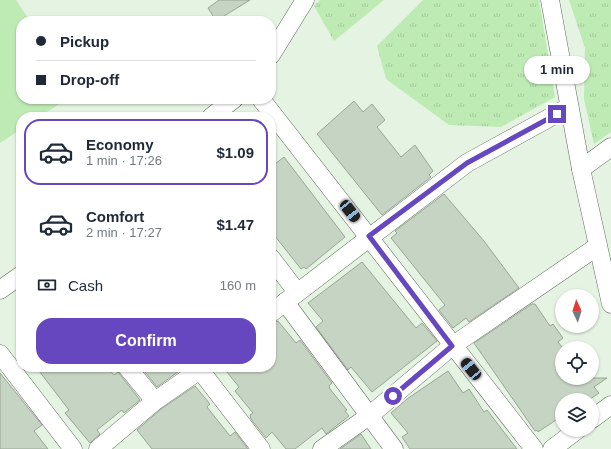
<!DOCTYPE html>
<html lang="en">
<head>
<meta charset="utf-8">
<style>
  :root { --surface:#fff; --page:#f2f2f3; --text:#1f2937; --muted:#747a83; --line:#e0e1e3; --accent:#6647bf }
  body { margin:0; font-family:Arial,sans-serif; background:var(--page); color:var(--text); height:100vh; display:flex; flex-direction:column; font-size:15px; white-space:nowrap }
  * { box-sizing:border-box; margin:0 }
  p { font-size:13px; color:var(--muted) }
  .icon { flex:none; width:22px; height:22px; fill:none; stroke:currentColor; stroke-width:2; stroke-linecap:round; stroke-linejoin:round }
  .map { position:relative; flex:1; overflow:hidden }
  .sheet { position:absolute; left:16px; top:112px; width:260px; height:260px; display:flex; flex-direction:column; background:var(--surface); border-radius:16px; box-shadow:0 1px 3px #0004 }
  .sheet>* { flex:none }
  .guide { position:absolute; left:16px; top:16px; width:260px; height:88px; border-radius:16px; box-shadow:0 1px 3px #0004; display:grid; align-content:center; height:88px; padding:0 20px; background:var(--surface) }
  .needle { width:26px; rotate:356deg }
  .buttons { position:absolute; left:555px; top:289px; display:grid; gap:8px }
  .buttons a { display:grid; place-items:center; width:44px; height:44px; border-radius:50%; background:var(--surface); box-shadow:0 1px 3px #0004; font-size:20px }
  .end { position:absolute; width:18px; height:18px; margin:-9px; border:5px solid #6647bf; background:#fff; box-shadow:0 0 0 2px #fff }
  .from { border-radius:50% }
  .bubble { position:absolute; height:28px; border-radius:14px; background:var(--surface); box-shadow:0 1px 3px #0004; font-size:13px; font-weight:700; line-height:28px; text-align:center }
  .car { position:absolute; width:12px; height:24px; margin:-12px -6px; border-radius:5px; box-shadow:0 0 3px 1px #0007; background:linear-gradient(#222 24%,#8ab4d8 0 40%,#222 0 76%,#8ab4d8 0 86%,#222 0) }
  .guide b { display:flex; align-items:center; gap:14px; height:38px; font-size:15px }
  .guide b+b { border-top:1px solid var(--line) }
  .guide i { width:10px; height:10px; background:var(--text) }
  ul { padding:7px 0 0; list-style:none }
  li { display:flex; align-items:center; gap:12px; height:66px; margin:0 8px 6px; padding:0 12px; border:2px solid transparent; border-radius:16px }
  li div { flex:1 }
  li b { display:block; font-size:15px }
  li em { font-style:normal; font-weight:700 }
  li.on { border-color:var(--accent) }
  li>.icon { width:36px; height:36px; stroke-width:1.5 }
  .pay { display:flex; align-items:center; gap:10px; height:44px; padding:0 20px; font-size:15px }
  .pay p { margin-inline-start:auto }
  .primary-button { display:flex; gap:8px; margin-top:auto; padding:8px 20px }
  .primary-button a { flex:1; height:46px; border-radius:16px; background:var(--accent); color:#fff; font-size:16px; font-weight:700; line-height:46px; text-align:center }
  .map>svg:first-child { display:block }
  .grass { fill:url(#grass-tufts) }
  .park { fill:#beeab4 }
  .building { fill:#c6d4c3; stroke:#99a696 }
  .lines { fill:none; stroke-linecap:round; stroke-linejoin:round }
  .minor-casing { stroke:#616d5e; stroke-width:19 }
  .minor { stroke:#fff; stroke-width:18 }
  .route { stroke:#6647bf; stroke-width:5 }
</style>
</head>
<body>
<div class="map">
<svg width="611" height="449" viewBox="0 0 611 449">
  <defs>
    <pattern id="grass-tufts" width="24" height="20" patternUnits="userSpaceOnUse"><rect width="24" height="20" fill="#beeab4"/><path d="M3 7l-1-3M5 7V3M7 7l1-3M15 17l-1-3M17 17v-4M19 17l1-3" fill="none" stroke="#a4c99b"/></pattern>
  </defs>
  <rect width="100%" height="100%" fill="#e5f3e2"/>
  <g class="grass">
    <polygon points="320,0 384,0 334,41 314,6"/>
    <polygon points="423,0 539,0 555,97 501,127 449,125 386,79 377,46"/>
    <polygon points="569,0 611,0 611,132 594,144 584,99 585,48"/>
  </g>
  <polygon class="park" points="0,0 16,0 30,21 21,21 21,99 67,99 39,117 21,117 21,129 0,143"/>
  <g class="building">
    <polygon points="219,0 250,0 216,21 208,8"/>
    <polygon points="354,101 363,112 372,104 385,120 377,127 401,157 415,145 433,171 429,175 431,177 382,215 317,134"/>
    <polygon points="284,157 345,237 306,269 304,267 301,269 271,231 271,167"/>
    <polygon points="444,194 484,241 519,288 469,322 466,318 453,328 439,310 445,305 391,238 397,233 395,231"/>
    <polygon points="362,262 416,328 422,323 437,341 372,392 351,367 348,370 316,327 323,321 308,303"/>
    <polygon points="532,304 535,304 550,326 553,324 563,338 558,342 562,347 562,378 607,378 594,387 599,393 589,400 562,400 562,416 538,432 537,430 535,431 474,343"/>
    <polygon points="278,321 296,343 300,340 332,383 329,386 330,389 347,410 345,411 349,416 326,434 322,428 295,449 286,449 272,432 266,438 251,419 250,415 253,413 235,391 239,387 223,367 271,367 271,323"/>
    <polygon points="36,367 107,367 114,375 118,372 140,400 124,413 122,410 97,430 100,434 90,443 65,413 69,410"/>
    <polygon points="141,367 180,367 182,369 157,387"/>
    <polygon points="448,371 463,393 469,389 484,412 487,410 517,449 410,449 402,437 408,433 391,413 407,399"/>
    <polygon points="0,373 42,425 34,431 48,449 0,449"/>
    <polygon points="195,386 210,404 207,407 230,436 235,432 248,449 152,449 137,430 161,409"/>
    <polygon points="361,434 371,449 340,449"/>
  </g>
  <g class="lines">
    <defs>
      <g id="minor">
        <polyline points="550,0 581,169 611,147"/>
        <polyline points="271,55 305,0"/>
        <polyline points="261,99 534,449"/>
        <polyline points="211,117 234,99"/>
        <polyline points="581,169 611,304"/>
        <polyline points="271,258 297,292"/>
        <polyline points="0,290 21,275"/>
        <polyline points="285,302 394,449"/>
        <polyline points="271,313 467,163 569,107"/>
        <polyline points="0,354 73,449"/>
        <polyline points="127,367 155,401"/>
        <polyline points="200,370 261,449"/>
        <polyline points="592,419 611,405"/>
        <polyline points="98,449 155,401 204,367"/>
        <polyline points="322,449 369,416 452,346 598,246"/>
        <polyline points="552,449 577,430"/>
      </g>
    </defs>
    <use href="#minor" class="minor-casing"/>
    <use href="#minor" class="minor"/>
  </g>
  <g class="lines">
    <polyline class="route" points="393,396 452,346 369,236 467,163 557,114"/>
  </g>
</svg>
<div class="buttons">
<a><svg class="needle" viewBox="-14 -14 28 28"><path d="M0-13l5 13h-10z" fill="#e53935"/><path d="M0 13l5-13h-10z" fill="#747a83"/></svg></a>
<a><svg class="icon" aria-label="locate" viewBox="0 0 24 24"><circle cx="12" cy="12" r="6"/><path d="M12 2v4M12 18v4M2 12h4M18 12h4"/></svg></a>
<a><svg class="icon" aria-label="layers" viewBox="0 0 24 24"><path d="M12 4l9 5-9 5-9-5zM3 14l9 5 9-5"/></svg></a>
</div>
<i class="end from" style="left:393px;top:396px"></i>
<i class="end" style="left:557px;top:114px"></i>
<div class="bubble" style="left:524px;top:56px;width:66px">1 min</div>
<i class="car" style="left:350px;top:211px;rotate:142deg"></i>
<i class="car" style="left:471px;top:369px;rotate:321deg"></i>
<div class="guide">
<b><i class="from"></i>Pickup</b>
<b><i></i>Drop-off</b>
</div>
<section class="sheet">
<ul>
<li class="on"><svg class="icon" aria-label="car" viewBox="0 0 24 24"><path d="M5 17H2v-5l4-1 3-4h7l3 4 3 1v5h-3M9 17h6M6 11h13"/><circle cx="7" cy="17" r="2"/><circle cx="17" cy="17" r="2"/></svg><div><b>Economy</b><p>1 min · 17:26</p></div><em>$1.09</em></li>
<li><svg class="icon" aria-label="car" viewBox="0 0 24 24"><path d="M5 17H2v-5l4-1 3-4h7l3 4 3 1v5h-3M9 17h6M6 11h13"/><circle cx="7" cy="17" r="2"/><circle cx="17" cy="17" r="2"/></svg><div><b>Comfort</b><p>2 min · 17:27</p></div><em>$1.47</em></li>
</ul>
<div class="pay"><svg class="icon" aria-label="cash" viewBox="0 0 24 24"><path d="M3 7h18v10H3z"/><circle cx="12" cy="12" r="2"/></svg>Cash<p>160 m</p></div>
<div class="primary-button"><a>Confirm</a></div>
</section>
</div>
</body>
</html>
